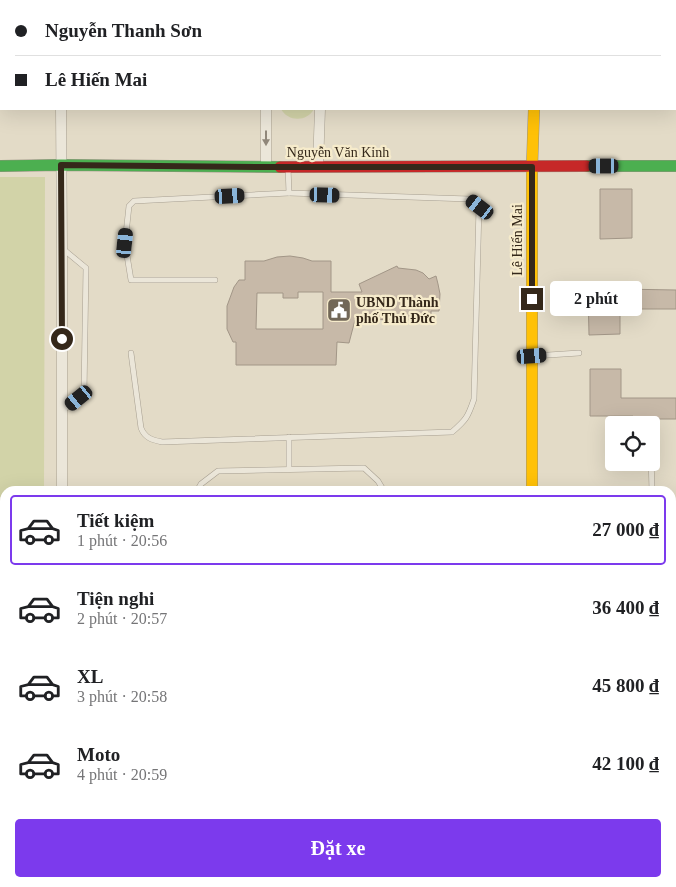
<!DOCTYPE html>
<html lang="vi">
<head>
<meta charset="utf-8">
<style>
  :root { --surface:#fff; --page:#f2f2f2; --text:#202124; --muted:#757577; --line:#e0e0e0; --accent:#7c3aed }
  body { margin:0; font-family:Georgia,serif; background:var(--page); color:var(--text); height:100vh; display:flex; flex-direction:column; font-size:19px; white-space:nowrap }
  * { box-sizing:border-box; margin:0 }
  p { font-size:16px; color:var(--muted) }
  .icon { flex:none; width:28px; height:28px; fill:none; stroke:currentColor; stroke-width:2; stroke-linecap:round; stroke-linejoin:round }
  .map { position:relative; flex:1; overflow:hidden }
  .panel { position:absolute; left:0px; top:486px; width:676px; height:401px; display:flex; flex-direction:column; background:var(--surface); border-radius:15px 15px 0 0; box-shadow:0 5px 20px #0002 }
  .panel>* { flex:none }
  .hud { position:absolute; left:0px; top:0px; width:676px; height:110px; box-shadow:0 5px 20px #0002; display:grid; align-content:center; height:110px; padding:0 15px; background:var(--surface) }
  .buttons { position:absolute; left:605px; top:416px; display:grid; gap:10px }
  .buttons a { display:grid; place-items:center; width:55px; height:55px; border-radius:5px; background:var(--surface); box-shadow:0 5px 20px #0002; font-size:25px }
  .end { position:absolute; width:22px; height:22px; margin:-11px; border:6px solid #35281a; background:#fff; box-shadow:0 0 0 2px #fff }
  .from { border-radius:50% }
  .bubble { position:absolute; height:35px; border-radius:5px; background:var(--surface); box-shadow:0 5px 20px #0002; font-size:16px; font-weight:700; line-height:35px; text-align:center }
  .car { position:absolute; width:15px; height:30px; margin:-15px -8px; border-radius:6px; box-shadow:0 0 4px 1px #0007; background:linear-gradient(#222 24%,#8ab4d8 0 40%,#222 0 76%,#8ab4d8 0 86%,#222 0) }
  .hud b { display:flex; align-items:center; gap:18px; height:48px; font-size:19px }
  .hud b+b { border-top:1px solid var(--line) }
  .hud i { width:12px; height:12px; background:var(--text) }
  ul { padding:9px 0 0; list-style:none }
  li { display:flex; align-items:center; gap:15px; height:70px; margin:0 10px 8px; padding:0 5px; border:2px solid transparent; border-radius:5px }
  li div { flex:1 }
  li b { display:block; font-size:19px }
  li em { font-style:normal; font-weight:700 }
  li.on { border-color:var(--accent) }
  li>.icon { width:45px; height:45px; stroke-width:1.5 }
  .button { display:flex; gap:10px; margin-top:auto; padding:10px 15px }
  .button a { flex:1; height:58px; border-radius:5px; background:var(--accent); color:#fff; font-size:20px; font-weight:700; line-height:58px; text-align:center }
  .map>svg:first-child { display:block }
  .green { fill:#d2d3a8 }
  .building { fill:#c7b9a8; stroke:#a29687; fill-rule:evenodd }
  .lines { fill:none; stroke-linecap:round; stroke-linejoin:round }
  .lane-casing { stroke:#a79f91; stroke-width:6 }
  .street-casing { stroke:#a79f91; stroke-width:11 }
  .fast-casing { stroke:#978f81; stroke-width:12 }
  .slow-casing { stroke:#978f81; stroke-width:12 }
  .jam-casing { stroke:#978f81; stroke-width:12 }
  .lane { stroke:#ebe6d9; stroke-width:5 }
  .street { stroke:#ebe6d9; stroke-width:10 }
  .fast { stroke:#4caf50; stroke-width:11 }
  .slow { stroke:#ffc107; stroke-width:11 }
  .jam { stroke:#c62828; stroke-width:11 }
  .oneway { fill:#90877a }
  .route { stroke:#35281a; stroke-width:6 }
  .labels { text-anchor:middle; stroke-width:4.5; stroke-linejoin:round; paint-order:stroke }
  .street-label { font-size:14px; fill:#35281a; stroke:#f6ebcb }
  .poi-label { font-size:14px; font-weight:bold; fill:#35281a; stroke:#f6ebcb; text-anchor:start }
</style>
</head>
<body>
<div class="map">
<svg width="676" height="887" viewBox="0 0 676 887">
  <rect width="100%" height="100%" fill="#e3dbc7"/>
  <g class="green">
    <path d="M 281,109 L 314,109 C 307,122 288,122 281,109 Z"/>
    <polygon points="0,177 45,177 44,491 5,491 5,497 0,497"/>
  </g>
  <g class="building">
    <polygon points="600,189 632,189 632,238 600,239"/>
    <path d="M 290,256 L 303,258 L 312,261 L 331,261 L 331,292 L 362,292 L 359,284 L 397,266 L 398,268 L 416,270 L 423,273 L 429,279 L 436,276 L 438,284 L 440,294 L 439,311 L 431,311 L 431,315 L 418,315 L 418,319 L 355,320 L 349,343 L 337,342 L 336,365 L 236,365 L 236,342 L 233,342 L 227,329 L 227,306 L 234,287 L 239,280 L 245,280 L 245,261 L 264,261 L 277,257 ZM 298,292 L 323,292 L 323,329 L 256,329 L 257,293 L 283,293 L 283,298 L 298,298 Z"/>
    <polygon points="620,289 676,290 676,309 620,309 620,334 589,335 588,290"/>
    <polygon points="590,369 621,369 621,398 676,398 676,419 633,419 633,416 590,416"/>
  </g>
  <g class="lines">
    <defs>
      <g id="lane">
        <polyline points="215,280 131,280 125,243 129,206 134,201 289,193"/>
        <path d="M 131,353 L 141,428 C 145,438 152,440 162,442 L 452,432 C 466,420 468,417 474,399 L 479,207 L 469,199 L 289,193 L 288,167"/>
        <polyline points="533,356 579,353"/>
        <polyline points="62,411 84,393 86,268 63,249"/>
        <polyline points="651,456 652,491"/>
        <polyline points="289,469 289,437"/>
        <polyline points="197,491 201,484 218,471 364,468 378,481 384,491"/>
        <polyline points="508,882 508,887"/>
      </g>
      <g id="street">
        <polyline points="60,0 60,1"/>
        <polyline points="534,0 534,1"/>
        <polyline points="620,0 620,1"/>
        <polyline points="269,1 269,0"/>
        <polyline points="321,1 321,0"/>
        <polyline points="675,50 676,50"/>
        <polyline points="675,79 676,79"/>
        <polyline points="61,109 62,248 62,491"/>
        <polyline points="318,166 320,109"/>
        <polyline points="266,167 266,109"/>
        <polyline points="671,632 676,632"/>
        <polyline points="0,639 5,639"/>
        <polyline points="671,723 676,723"/>
        <polyline points="671,806 676,805"/>
        <polyline points="59,882 59,887"/>
        <polyline points="630,882 630,887"/>
        <polyline points="535,887 535,882"/>
      </g>
      <g id="fast">
        <polyline points="0,166 61,165 280,167"/>
        <polyline points="587,166 676,166"/>
        <polyline points="671,524 676,524"/>
        <polyline points="276,882 276,887"/>
      </g>
      <polyline id="slow" points="532,491 532,167 534,109"/>
      <g id="jam">
        <polyline points="280,167 587,166"/>
        <polyline points="0,525 5,525"/>
        <polyline points="319,882 319,887"/>
      </g>
    </defs>
    <use href="#lane" class="lane-casing"/>
    <use href="#street" class="street-casing"/>
    <use href="#fast" class="fast-casing"/>
    <use href="#slow" class="slow-casing"/>
    <use href="#jam" class="jam-casing"/>
    <use href="#lane" class="lane"/>
    <use href="#street" class="street"/>
    <use href="#fast" class="fast"/>
    <use href="#slow" class="slow"/>
    <use href="#jam" class="jam"/>
  </g>
  <defs><path id="oneway-solid" d="M-6-.8H1V-3.2L6.5 0L1 3.2V.8H-6Z" transform="scale(1.25)"/></defs>
  <use class="oneway" href="#oneway-solid" transform="translate(266 138) rotate(90)"/>
  <g class="lines">
    <polyline class="route" points="62,339 61,165 266,167 532,167 532,299"/>
  </g>
  <defs>
    <symbol id="civic-square" viewBox="-11 -11 22 22"><rect x="-9" y="-9" width="18" height="18" rx="4" fill="#726757" stroke="#f6ebcb"/><path d="M-.6-6.5H3V-4.5H.6V-3L4-1V1h2V6H-6V1h2V-1L-.6-3ZM-1.2 2.5V6h2.4V2.5Z" fill="#fff"/></symbol>
  </defs>
  <g fill-rule="evenodd">
    <use href="#civic-square" x="325" y="296" width="28" height="28"/>
  </g>
  <g class="labels">
    <g class="street-label">
      <text x="338" y="157">Nguyễn Văn Kỉnh</text>
      <text transform="translate(517 240) rotate(-90)" y="5">Lê Hiến Mai</text>
    </g>
    <g class="poi-label">
      <text x="356" y="307">UBND Thành<tspan x="356" dy="16">phố Thủ Đức</tspan></text>
    </g>
  </g>
</svg>
<div class="buttons">
<a><svg class="icon" aria-label="locate" viewBox="0 0 24 24"><circle cx="12" cy="12" r="6"/><path d="M12 2v4M12 18v4M2 12h4M18 12h4"/></svg></a>
</div>
<i class="end from" style="left:62px;top:339px"></i>
<i class="end" style="left:532px;top:299px"></i>
<div class="bubble" style="left:550px;top:281px;width:92px">2 phút</div>
<i class="car" style="left:604px;top:166px;rotate:270deg"></i>
<i class="car" style="left:325px;top:195px;rotate:92deg"></i>
<i class="car" style="left:230px;top:196px;rotate:87deg"></i>
<i class="car" style="left:480px;top:207px;rotate:307deg"></i>
<i class="car" style="left:125px;top:243px;rotate:6deg"></i>
<i class="car" style="left:532px;top:356px;rotate:86deg"></i>
<i class="car" style="left:79px;top:398px;rotate:231deg"></i>
<div class="hud">
<b><i class="from"></i>Nguyễn Thanh Sơn</b>
<b><i></i>Lê Hiến Mai</b>
</div>
<section class="panel">
<ul>
<li class="on"><svg class="icon" aria-label="car" viewBox="0 0 24 24"><path d="M5 17H2v-5l4-1 3-4h7l3 4 3 1v5h-3M9 17h6M6 11h13"/><circle cx="7" cy="17" r="2"/><circle cx="17" cy="17" r="2"/></svg><div><b>Tiết kiệm</b><p>1 phút · 20:56</p></div><em>27 000 ₫</em></li>
<li><svg class="icon" aria-label="car" viewBox="0 0 24 24"><path d="M5 17H2v-5l4-1 3-4h7l3 4 3 1v5h-3M9 17h6M6 11h13"/><circle cx="7" cy="17" r="2"/><circle cx="17" cy="17" r="2"/></svg><div><b>Tiện nghi</b><p>2 phút · 20:57</p></div><em>36 400 ₫</em></li>
<li><svg class="icon" aria-label="car" viewBox="0 0 24 24"><path d="M5 17H2v-5l4-1 3-4h7l3 4 3 1v5h-3M9 17h6M6 11h13"/><circle cx="7" cy="17" r="2"/><circle cx="17" cy="17" r="2"/></svg><div><b>XL</b><p>3 phút · 20:58</p></div><em>45 800 ₫</em></li>
<li><svg class="icon" aria-label="car" viewBox="0 0 24 24"><path d="M5 17H2v-5l4-1 3-4h7l3 4 3 1v5h-3M9 17h6M6 11h13"/><circle cx="7" cy="17" r="2"/><circle cx="17" cy="17" r="2"/></svg><div><b>Moto</b><p>4 phút · 20:59</p></div><em>42 100 ₫</em></li>
</ul>
<div class="button"><a>Đặt xe</a></div>
</section>
</div>
</body>
</html>
